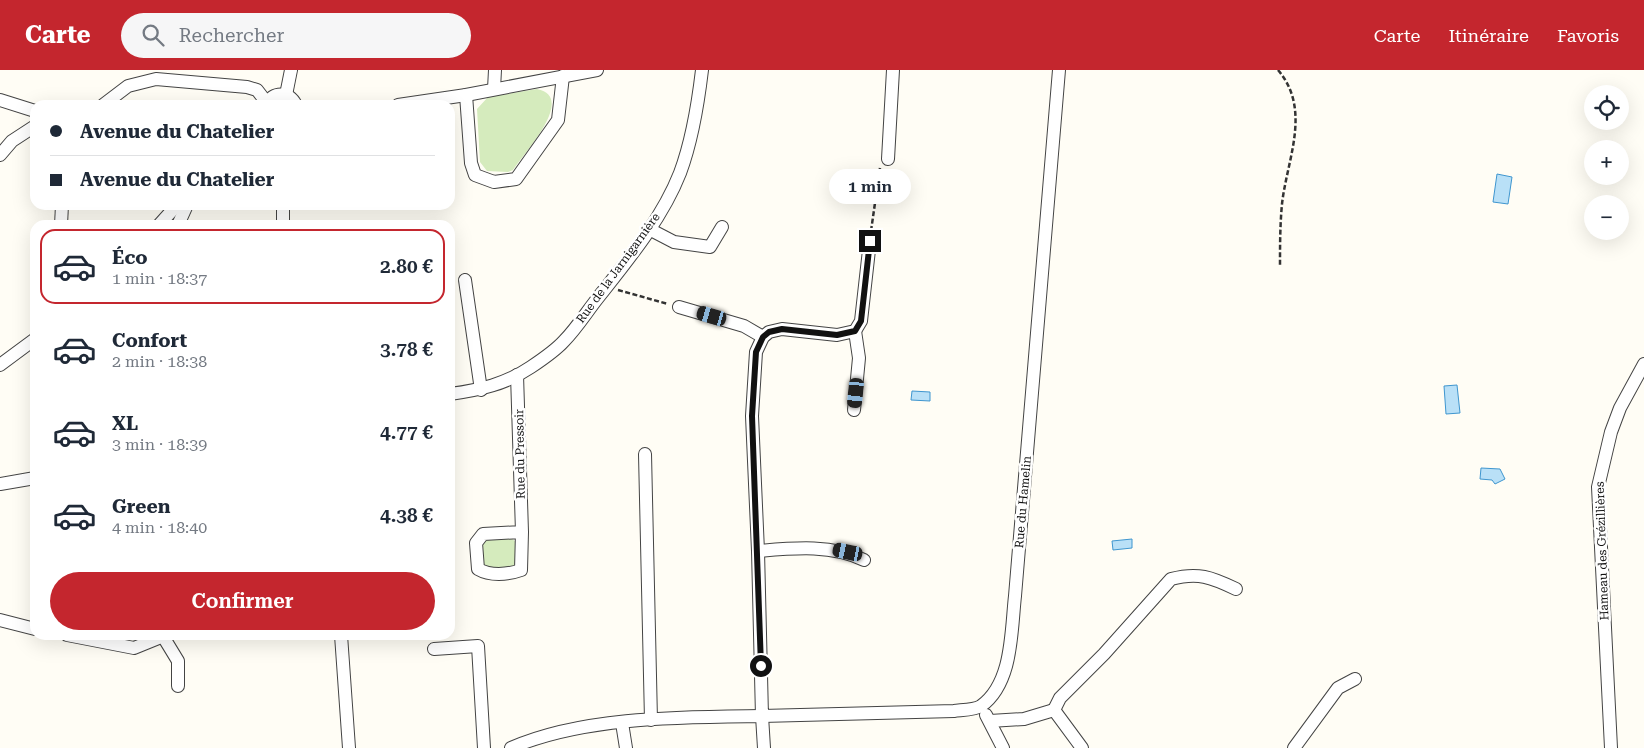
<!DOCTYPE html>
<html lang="fr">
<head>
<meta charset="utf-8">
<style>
  :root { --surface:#fff; --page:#f6f6f7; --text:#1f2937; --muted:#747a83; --line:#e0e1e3; --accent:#c4262e }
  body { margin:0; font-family:"Roboto Serif",serif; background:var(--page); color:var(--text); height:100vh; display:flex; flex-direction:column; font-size:19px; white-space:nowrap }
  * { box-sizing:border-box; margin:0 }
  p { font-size:16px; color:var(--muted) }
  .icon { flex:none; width:28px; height:28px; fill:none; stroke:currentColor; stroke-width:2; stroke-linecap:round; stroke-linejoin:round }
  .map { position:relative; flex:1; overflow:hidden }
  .drawer { position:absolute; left:30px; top:150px; width:425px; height:420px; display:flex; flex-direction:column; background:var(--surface); border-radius:15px; box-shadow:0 5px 20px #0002 }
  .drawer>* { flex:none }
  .top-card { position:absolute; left:30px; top:30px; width:425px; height:110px; border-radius:15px; box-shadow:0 5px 20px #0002; display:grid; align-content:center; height:110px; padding:0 20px; background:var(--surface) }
  .fabs { position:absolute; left:1584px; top:15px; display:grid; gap:10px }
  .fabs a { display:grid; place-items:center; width:45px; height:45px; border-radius:50%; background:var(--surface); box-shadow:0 5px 20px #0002; font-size:25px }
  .end { position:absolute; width:22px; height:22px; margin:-11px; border:6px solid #111; background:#fff; box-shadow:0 0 0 2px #fff }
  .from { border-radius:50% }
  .bubble { position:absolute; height:35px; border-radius:18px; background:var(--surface); box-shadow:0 5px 20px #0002; font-size:16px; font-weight:600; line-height:35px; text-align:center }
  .car { position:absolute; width:15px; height:30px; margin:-15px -8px; border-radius:6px; box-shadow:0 0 4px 1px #0007; background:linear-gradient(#222 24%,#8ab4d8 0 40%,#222 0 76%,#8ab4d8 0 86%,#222 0) }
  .top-card b { display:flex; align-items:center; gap:18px; height:48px; font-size:19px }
  .top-card b+b { border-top:1px solid var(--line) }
  .top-card i { width:12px; height:12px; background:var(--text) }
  ul { padding:9px 0 0; list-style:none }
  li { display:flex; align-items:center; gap:15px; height:75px; margin:0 10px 8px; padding:0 10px; border:2px solid transparent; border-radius:15px }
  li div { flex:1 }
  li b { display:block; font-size:19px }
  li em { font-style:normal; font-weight:600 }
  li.selected { border-color:var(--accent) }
  li>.icon { width:45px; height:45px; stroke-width:1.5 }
  .button { display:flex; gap:10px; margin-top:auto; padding:10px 20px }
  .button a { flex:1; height:58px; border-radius:30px; background:var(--accent); color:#fff; font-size:20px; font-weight:600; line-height:58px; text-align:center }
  header { display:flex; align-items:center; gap:30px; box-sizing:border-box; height:70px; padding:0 25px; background:var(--accent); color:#fff }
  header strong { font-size:24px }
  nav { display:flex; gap:28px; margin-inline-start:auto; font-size:18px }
  .search { width:350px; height:45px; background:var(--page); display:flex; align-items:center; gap:12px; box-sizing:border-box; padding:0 18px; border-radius:28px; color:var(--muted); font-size:19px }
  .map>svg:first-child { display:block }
  .green { fill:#d5ebbd }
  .water { fill:#b9e0f7; stroke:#3f96cf }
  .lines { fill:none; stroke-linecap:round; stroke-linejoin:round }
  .minor-casing { stroke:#444; stroke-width:14 }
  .path { stroke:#333; stroke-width:2.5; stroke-dasharray:5 2.5; stroke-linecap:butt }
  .minor { stroke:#fff; stroke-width:12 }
  .route { stroke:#111; stroke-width:6 }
  .labels { text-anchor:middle; stroke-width:5; stroke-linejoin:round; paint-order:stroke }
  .street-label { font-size:12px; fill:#111; stroke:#fff }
</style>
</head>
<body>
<header>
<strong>Carte</strong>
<div class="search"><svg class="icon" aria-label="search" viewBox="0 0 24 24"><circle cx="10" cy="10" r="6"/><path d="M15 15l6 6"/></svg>Rechercher</div>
<nav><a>Carte</a><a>Itinéraire</a><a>Favoris</a></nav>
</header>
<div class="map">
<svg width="1644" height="678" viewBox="0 0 1644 678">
  <rect width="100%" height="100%" fill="#fffdf5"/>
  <g class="green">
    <path d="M 537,19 C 577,27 524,83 513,100 L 508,102 L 487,101 L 480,92 L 477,39 L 488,27 Z"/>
    <polygon points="511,468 516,472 515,495 510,497 488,499 482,495 482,473 485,469"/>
  </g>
  <g class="water">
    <polygon points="1497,104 1512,107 1508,134 1493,132"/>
    <polygon points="1457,315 1460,343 1446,344 1444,316"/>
    <polygon points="912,321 930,322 930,331 911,330"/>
    <polygon points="1481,398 1500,399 1505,409 1495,414 1492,410 1480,409"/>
    <polygon points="1132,469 1132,478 1113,480 1112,471"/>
  </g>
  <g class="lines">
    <defs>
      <g id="minor">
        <polyline points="494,19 495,0"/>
        <polyline points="286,25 291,0"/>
        <polyline points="466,25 471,93 475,105 494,112 516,109 558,50 563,6"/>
        <polyline points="0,30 35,41"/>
        <polyline points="103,35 128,16 156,9 247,17 257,20 267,33"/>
        <path d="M 266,35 C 273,21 289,21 296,35"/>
        <polyline points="398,35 466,25 597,0"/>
        <polyline points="0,85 12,71 35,56"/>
        <polyline points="888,89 893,0"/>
        <polyline points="283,135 283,155"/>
        <polyline points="61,155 62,135"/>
        <polyline points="159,155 177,135"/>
        <polyline points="178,155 187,135"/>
        <polyline points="649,159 674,172 710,177 722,157"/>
        <path d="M 870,171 L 861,251 L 855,261 L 837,265 L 782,259 L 769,262 L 763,267 L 756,282 L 752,346 L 758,481 L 762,646 L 954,641 C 961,640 975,640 981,636 C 1013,613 1011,561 1015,526 L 1059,0"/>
        <polyline points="465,210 481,320"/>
        <polyline points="679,237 744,256 763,267"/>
        <polyline points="0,295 35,269"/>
        <path d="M 517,305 L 522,462 L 521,500 C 507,505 490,506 478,499 L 476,473 L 483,464 L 522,462"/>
        <path d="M 450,324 C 480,320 506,314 531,297 C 543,289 555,281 564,271 C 576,259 586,243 597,229 C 627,191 662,149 680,103 C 692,71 698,34 702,0"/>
        <polyline points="854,340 859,288 855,261"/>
        <polyline points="645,384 651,650"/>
        <polyline points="0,414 35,408"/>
        <path d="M 758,481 C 793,478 832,474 864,490"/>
        <polyline points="0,550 35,559"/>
        <polyline points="67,565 134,578 166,565"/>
        <polyline points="341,565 349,678"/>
        <polyline points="164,568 178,591 178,616"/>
        <polyline points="434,579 478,576 484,678"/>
        <path d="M 1054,640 L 1060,628 L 1104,584 L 1171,509 C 1198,502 1211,507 1236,519"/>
        <polyline points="986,645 1003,678"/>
        <polyline points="990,651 1024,649 1054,640 1082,678"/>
        <polyline points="622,653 626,678"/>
        <path d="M 511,678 C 583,646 685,647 762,646 L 764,678"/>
        <polyline points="1294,678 1338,618 1355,609"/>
        <polyline points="1611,678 1598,417 1611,362 1620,338 1644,294"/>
      </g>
    </defs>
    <use href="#minor" class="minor-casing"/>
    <g class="path">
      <path d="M 1278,0 C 1312,40 1287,89 1282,134 C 1280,155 1280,176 1280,196"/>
      <polyline points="871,161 880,98"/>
      <polyline points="618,220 668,234"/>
    </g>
    <use href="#minor" class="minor"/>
  </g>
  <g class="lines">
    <polyline class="route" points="761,596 752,346 756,282 763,267 769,262 782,259 837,265 855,261 861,251 870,171"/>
  </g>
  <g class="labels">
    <g class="street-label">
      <text transform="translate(618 198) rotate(-54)" y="4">Rue de la Jarnigarnière</text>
      <text transform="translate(520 384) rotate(-91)" y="4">Rue du Pressoir</text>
      <text transform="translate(1023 432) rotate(-85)" y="4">Rue du Hamelin</text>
      <text transform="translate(1602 481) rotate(-92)" y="4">Hameau des Grézillières</text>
    </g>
  </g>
</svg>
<div class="fabs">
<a><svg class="icon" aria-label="locate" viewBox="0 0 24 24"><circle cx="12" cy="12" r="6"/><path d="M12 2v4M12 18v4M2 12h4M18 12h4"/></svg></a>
<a>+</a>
<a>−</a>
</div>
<i class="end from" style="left:761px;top:596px"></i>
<i class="end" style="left:870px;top:171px"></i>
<div class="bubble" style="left:829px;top:99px;width:82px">1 min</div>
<i class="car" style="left:712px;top:246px;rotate:286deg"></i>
<i class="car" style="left:856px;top:323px;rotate:186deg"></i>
<i class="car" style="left:848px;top:482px;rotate:282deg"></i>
<div class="top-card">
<b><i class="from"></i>Avenue du Chatelier</b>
<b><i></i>Avenue du Chatelier</b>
</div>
<section class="drawer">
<ul>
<li class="selected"><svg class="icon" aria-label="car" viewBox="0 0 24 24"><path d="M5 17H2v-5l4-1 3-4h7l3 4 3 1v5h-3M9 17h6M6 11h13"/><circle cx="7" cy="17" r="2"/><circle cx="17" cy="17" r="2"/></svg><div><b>Éco</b><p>1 min · 18:37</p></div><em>2.80 €</em></li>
<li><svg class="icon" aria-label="car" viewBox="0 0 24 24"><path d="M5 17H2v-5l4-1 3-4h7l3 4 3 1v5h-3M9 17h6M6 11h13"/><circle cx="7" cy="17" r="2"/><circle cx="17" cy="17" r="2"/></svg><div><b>Confort</b><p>2 min · 18:38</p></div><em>3.78 €</em></li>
<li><svg class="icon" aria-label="car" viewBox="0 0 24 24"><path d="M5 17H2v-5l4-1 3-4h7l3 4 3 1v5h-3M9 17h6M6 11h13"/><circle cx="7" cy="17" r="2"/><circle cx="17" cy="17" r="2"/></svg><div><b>XL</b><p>3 min · 18:39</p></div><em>4.77 €</em></li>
<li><svg class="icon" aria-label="car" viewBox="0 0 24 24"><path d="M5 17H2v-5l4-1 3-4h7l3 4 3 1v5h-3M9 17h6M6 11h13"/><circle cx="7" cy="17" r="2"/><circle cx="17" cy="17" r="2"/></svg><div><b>Green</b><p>4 min · 18:40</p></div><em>4.38 €</em></li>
</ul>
<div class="button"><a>Confirmer</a></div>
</section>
</div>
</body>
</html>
